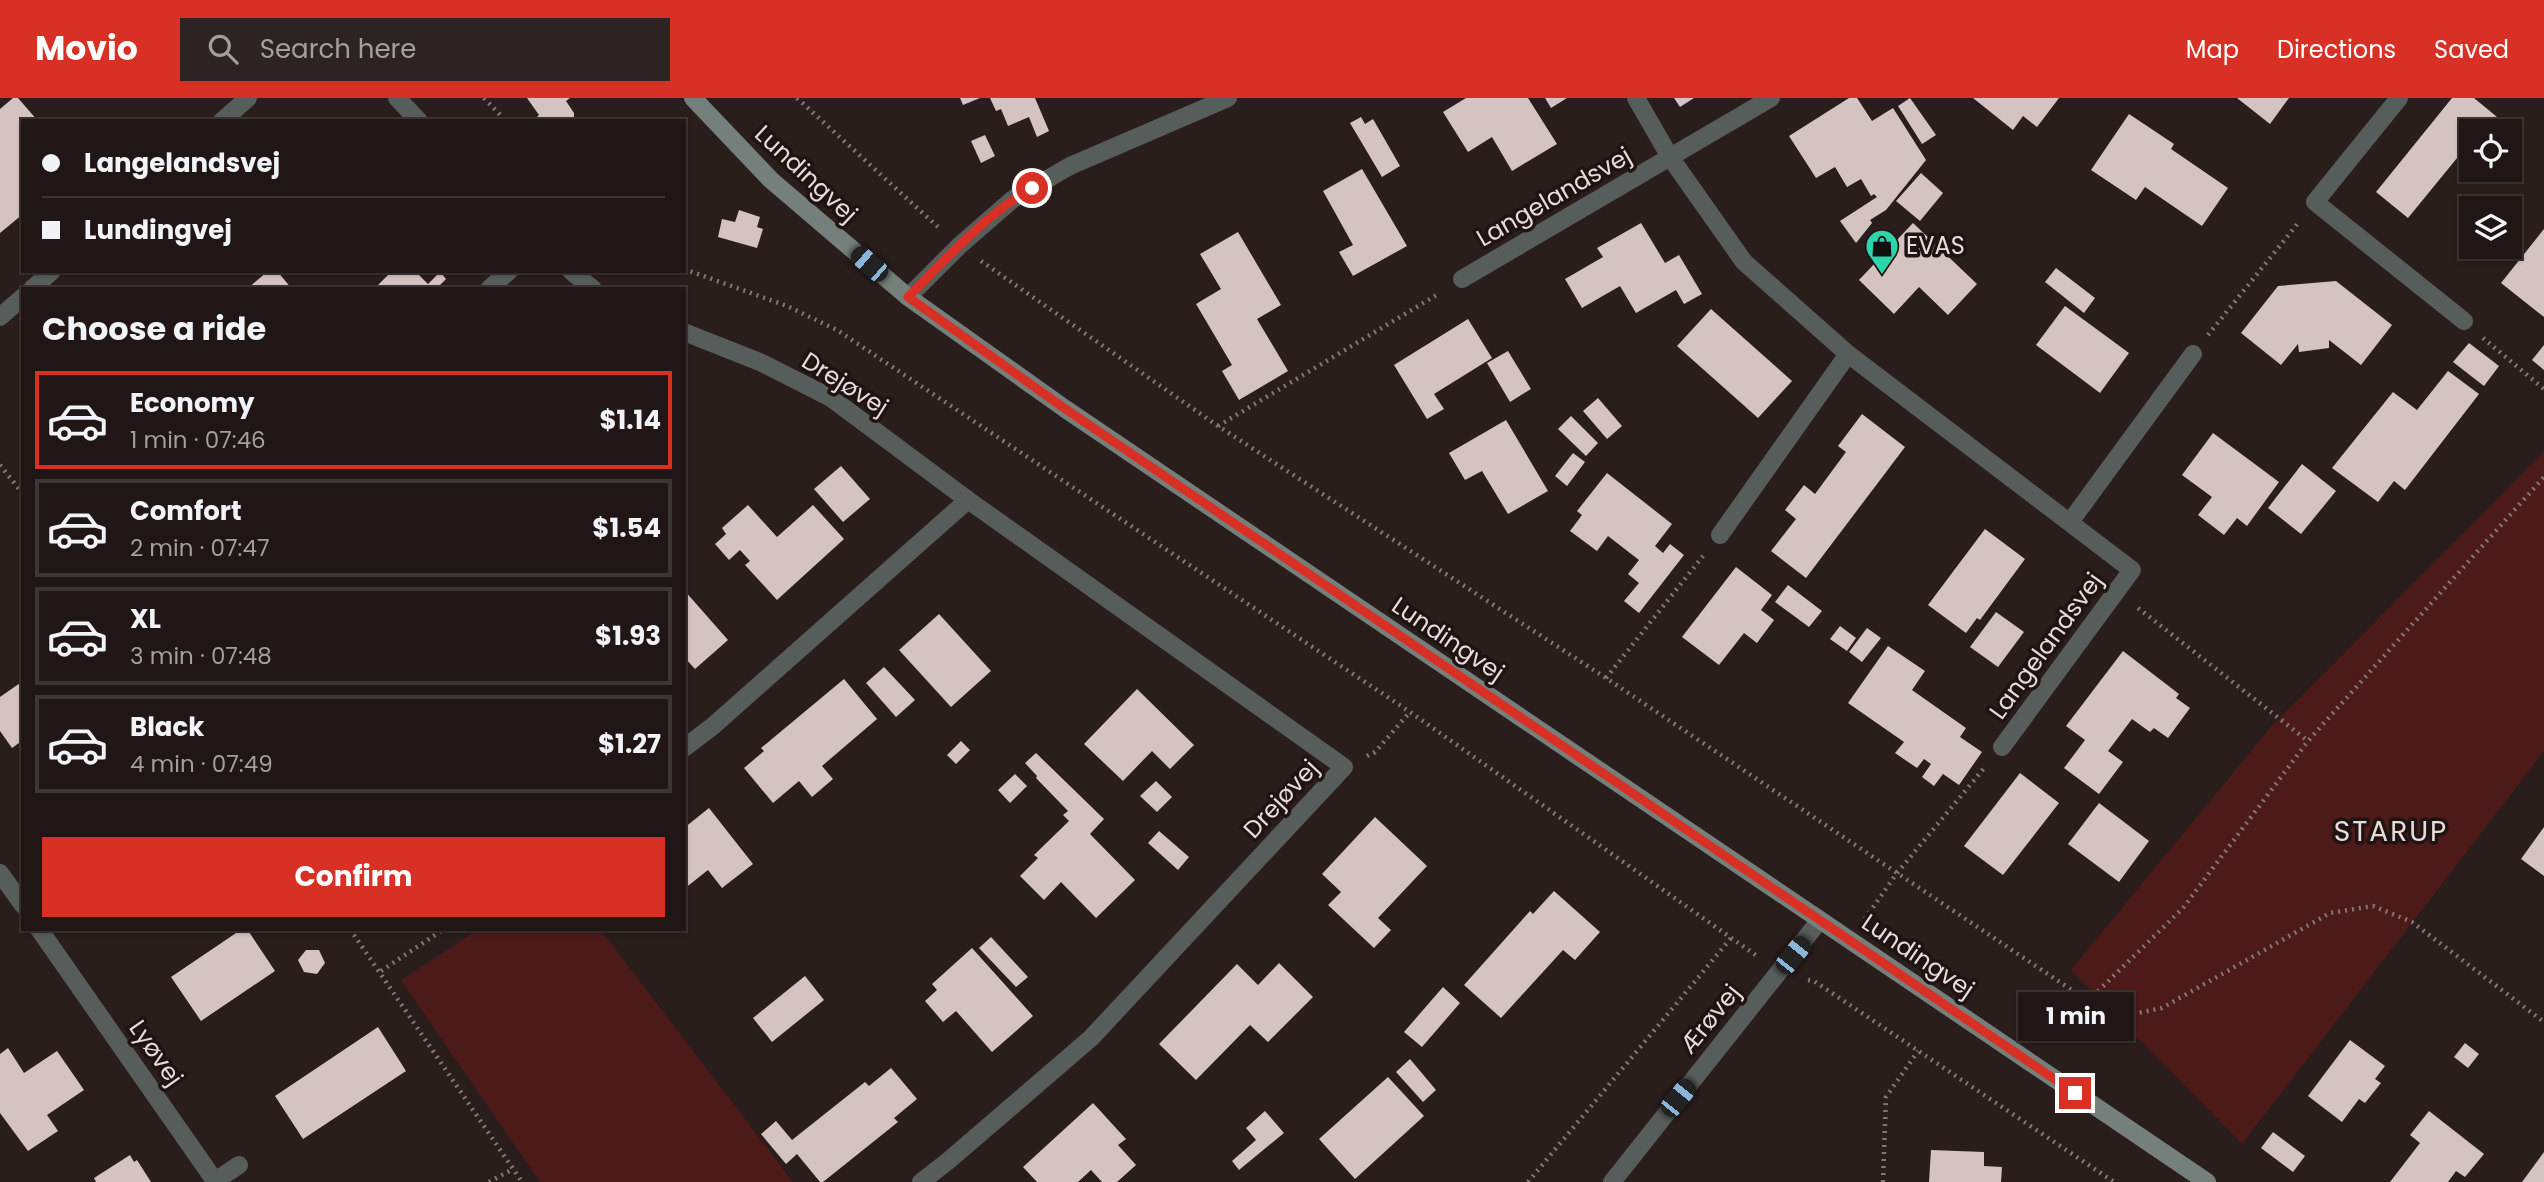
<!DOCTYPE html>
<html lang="en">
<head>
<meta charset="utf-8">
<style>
  :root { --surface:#201615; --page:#2d2322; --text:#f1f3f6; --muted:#a29fa0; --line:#3d3534; --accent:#d93025 }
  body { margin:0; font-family:Poppins,sans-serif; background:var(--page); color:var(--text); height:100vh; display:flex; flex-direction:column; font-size:26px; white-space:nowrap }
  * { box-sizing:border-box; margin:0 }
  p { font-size:23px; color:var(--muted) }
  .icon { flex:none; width:38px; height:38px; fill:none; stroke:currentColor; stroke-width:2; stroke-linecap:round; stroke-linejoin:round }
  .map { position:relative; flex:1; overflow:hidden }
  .side { position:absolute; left:21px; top:189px; width:665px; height:644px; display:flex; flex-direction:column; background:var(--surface); border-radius:0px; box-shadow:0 2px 5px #0004,0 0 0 2px var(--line) }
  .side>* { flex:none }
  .guide { position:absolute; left:21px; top:21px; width:665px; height:154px; border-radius:0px; box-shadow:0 2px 5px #0004,0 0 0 2px var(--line); display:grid; align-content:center; height:154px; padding:0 21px; background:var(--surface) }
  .buttons { position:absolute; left:2459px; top:21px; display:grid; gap:14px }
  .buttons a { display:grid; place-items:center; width:63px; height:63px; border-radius:0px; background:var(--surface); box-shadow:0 2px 5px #0004,0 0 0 2px var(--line); font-size:35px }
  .end { position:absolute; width:32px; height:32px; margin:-16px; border:9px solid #d93025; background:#fff; box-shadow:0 0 0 4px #fff }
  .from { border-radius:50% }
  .bubble { position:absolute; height:49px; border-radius:0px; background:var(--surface); box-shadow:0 2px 5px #0004,0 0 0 2px var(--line); font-size:23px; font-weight:700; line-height:49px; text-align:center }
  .car { position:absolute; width:21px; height:42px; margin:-21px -10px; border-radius:9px; box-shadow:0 0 5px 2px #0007; background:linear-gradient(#222 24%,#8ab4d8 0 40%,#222 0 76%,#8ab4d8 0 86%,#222 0) }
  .guide b { display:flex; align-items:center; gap:24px; height:66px; font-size:26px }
  .guide b+b { border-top:2px solid var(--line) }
  .guide i { width:18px; height:18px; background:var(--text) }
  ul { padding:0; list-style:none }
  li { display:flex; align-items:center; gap:21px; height:98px; margin:0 14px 10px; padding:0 7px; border:4px solid var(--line); border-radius:0px }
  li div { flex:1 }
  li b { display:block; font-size:26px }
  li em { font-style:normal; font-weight:700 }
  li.on { border-color:var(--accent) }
  li>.icon { width:63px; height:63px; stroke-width:1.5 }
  h2 { padding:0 21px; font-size:32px; line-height:84px }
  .button { display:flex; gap:14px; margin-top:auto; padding:14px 21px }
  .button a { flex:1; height:80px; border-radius:0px; background:var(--accent); color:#fff; font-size:28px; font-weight:700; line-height:80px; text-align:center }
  header { display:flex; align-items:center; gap:42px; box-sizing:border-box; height:98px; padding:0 35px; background:var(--accent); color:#fff }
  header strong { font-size:33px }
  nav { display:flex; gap:38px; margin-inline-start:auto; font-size:24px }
  .search { width:490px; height:63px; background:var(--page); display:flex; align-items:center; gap:18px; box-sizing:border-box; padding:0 24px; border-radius:0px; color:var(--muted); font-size:26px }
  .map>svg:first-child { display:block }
  .green { fill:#4c1a18 }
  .building { fill:#d4c3c1 }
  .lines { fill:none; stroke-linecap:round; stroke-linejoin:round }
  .path { stroke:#827876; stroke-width:4.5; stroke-dasharray:2 5; stroke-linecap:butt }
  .street { stroke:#575d5a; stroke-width:18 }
  .secondary { stroke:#757f7b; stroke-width:18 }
  .route { stroke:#d93025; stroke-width:9 }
  .labels { text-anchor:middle; stroke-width:7; stroke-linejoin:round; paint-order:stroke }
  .street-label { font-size:24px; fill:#e5dcdb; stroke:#201413 }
  .poi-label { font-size:24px; fill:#e5dcdb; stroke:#201413; text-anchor:start }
  .quarter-label { font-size:28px; letter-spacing:2px; fill:#e5dcdb; stroke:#201413 }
</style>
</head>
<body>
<header>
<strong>Movio</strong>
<div class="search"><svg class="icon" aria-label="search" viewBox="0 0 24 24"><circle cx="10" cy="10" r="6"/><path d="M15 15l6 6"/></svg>Search here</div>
<nav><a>Map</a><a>Directions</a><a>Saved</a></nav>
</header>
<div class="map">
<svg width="2544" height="1084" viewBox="0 0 2544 1084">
  <rect width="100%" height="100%" fill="#2a1e1c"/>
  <g class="green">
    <polygon points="2544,354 2544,653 2242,1046 2071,872 2270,630"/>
    <polygon points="479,831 600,831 793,1084 540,1084 401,882"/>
  </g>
  <g class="building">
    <polygon points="13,0 18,0 38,23 23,23 23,116 0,135 0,11"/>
    <polygon points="527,0 570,0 566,3 574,15 574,23 539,23 537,19 539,17"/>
    <polygon points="960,0 980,0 963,7"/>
    <polygon points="990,0 1035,0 1049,33 1037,39 1029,19 1008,28 1001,11 996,13"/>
    <polygon points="1466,0 1528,0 1557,46 1512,73 1492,39 1468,54 1443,14"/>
    <polygon points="1545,0 1567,0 1551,10"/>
    <polygon points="1674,0 1694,0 1680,9"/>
    <polygon points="1849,0 1857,0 1872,23 1893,10 1926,62 1886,112 1870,122 1872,125 1856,145 1840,123 1877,99 1874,96 1871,98 1861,81 1847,89 1835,69 1816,80 1789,38"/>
    <polygon points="1910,0 1936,37 1922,46 1898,8"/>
    <polygon points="1973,0 2059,0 2037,29 2023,18 2013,32"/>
    <polygon points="2237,0 2289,0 2270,26"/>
    <polygon points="2452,0 2474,0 2514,33 2510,39 2510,33 2471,33 2471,43 2408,120 2376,94"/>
    <polygon points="2129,16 2174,46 2171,51 2228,90 2202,128 2145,89 2136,102 2091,72"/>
    <polygon points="1361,19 1365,26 1373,21 1400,68 1382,79 1350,25"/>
    <polygon points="985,37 995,58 981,65 971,43"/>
    <polygon points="1362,71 1407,148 1353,178 1339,154 1353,147 1323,93"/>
    <polygon points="1921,75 1943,95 1920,123 1896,103"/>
    <polygon points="739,112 760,119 757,129 763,131 757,150 718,139 722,121 735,124"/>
    <polygon points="1641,125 1665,165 1679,157 1702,196 1684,206 1676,192 1636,215 1620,188 1582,210 1565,181 1603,159 1597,150"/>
    <polygon points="1913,125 1977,186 1948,217 1919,189 1894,216 1859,182"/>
    <polygon points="2544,131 2544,219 2501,185"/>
    <polygon points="1238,134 1281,207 1257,221 1288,273 1239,302 1222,273 1232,267 1196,206 1221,191 1200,156"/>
    <polygon points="2056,170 2095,200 2084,215 2045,184"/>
    <polygon points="268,173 277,173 292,191 247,191"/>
    <polygon points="392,173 415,173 428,186 440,174 446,181 436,191 374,191"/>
    <polygon points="2336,183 2392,227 2361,267 2329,242 2329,250 2299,254 2298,246 2281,267 2241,235 2278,188"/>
    <polygon points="2065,208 2129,255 2100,295 2036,247"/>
    <polygon points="1711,211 1792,283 1758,320 1677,248"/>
    <polygon points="1468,221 1492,260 1434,296 1444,311 1427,321 1394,267"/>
    <polygon points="2469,245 2499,268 2484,288 2453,264"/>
    <polygon points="2544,247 2544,272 2532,262"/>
    <polygon points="1508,253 1531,291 1510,304 1487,265"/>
    <polygon points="2448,273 2479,296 2405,392 2394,383 2378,404 2332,370 2393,294 2417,312"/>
    <polygon points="1598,300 1622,328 1607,341 1583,313"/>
    <polygon points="1862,316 1905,349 1806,480 1771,453 1796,421 1785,412 1804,387 1815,396 1846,354 1838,348"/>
    <polygon points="1571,318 1598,345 1586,358 1558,331"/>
    <polygon points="1506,322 1548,393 1508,416 1482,373 1465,382 1449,355"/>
    <polygon points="2213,335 2279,384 2247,428 2237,420 2224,437 2198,417 2212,399 2182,377"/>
    <polygon points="1573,355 1585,364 1567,388 1555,378"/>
    <polygon points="2302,366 2336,393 2301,436 2268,410"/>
    <polygon points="841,368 870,401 843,424 814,391"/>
    <polygon points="1607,375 1672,426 1655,448 1663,455 1670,446 1684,457 1639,515 1624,503 1639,485 1628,476 1639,462 1608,438 1597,453 1570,433 1582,417 1577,413"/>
    <polygon points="748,407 777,439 813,407 844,441 777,502 745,467 750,463 740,452 729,462 715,446 726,436 722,430"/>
    <polygon points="1985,431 2025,461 1980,522 1977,520 1966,535 1928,507"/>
    <polygon points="1736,469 1772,497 1761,512 1774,522 1757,545 1744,535 1719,567 1682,539"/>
    <polygon points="1788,487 1822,513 1809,529 1775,504"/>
    <polygon points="684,492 728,542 695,571 684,559"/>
    <polygon points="1996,514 2024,534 1998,569 1970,549"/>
    <polygon points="939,516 991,573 951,609 899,552"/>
    <polygon points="1840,528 1856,540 1847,553 1830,541"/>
    <polygon points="1867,530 1881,540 1862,564 1849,554"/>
    <polygon points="1888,548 1925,573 1912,592 1966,630 1960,639 1982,654 1959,687 1943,676 1934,688 1922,679 1931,666 1924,661 1917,670 1895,655 1904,644 1848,605"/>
    <polygon points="2123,553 2179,596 2176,600 2190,610 2168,640 2154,630 2150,634 2132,621 2108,653 2123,664 2099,696 2064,670 2085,642 2066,628"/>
    <polygon points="884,569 915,602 896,619 866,585"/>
    <polygon points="844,581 877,621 822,668 833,681 812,699 799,683 773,705 744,670 764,653 761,650"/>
    <polygon points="23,583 23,642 12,650 0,633 0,599"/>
    <polygon points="1137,591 1194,647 1170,671 1152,653 1123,683 1084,646"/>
    <polygon points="961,643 970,652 956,666 947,657"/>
    <polygon points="1036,655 1104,721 1090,736 1135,782 1096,820 1061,784 1044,802 1020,778 1038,760 1034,757 1069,723 1063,717 1068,713 1036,680 1037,678 1025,665"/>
    <polygon points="2020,675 2059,705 2003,777 1964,748"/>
    <polygon points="1015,676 1027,688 1010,705 998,692"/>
    <polygon points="1156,683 1172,699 1157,714 1140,698"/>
    <polygon points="2099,705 2149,743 2119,784 2068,746"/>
    <polygon points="709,710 753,766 722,790 708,772 684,791 684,730"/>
    <polygon points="1375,719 1427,768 1378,820 1391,832 1374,850 1328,807 1341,794 1322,776"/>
    <polygon points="2544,729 2544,778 2521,761"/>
    <polygon points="1159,733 1189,759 1178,772 1148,745"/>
    <polygon points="1554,793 1600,834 1575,862 1563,852 1501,920 1464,887 1530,813 1533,816"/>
    <polygon points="242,831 247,831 275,873 201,923 171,879"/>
    <polygon points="991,839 1028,879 1016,889 979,850"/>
    <polygon points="972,850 1033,918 992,954 956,913 943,924 925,903 937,892 932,886"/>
    <polygon points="306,852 319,852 325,865 317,876 304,874 298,862"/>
    <polygon points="1279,865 1313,899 1268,944 1250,927 1196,982 1159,946 1237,866 1258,887"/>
    <polygon points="805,878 824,902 772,944 753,920"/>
    <polygon points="1443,889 1460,905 1422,949 1404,934"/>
    <polygon points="378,929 406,973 303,1041 275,998"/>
    <polygon points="2350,942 2385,968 2375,981 2381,985 2365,1005 2359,1001 2342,1024 2308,998"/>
    <polygon points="2465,945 2479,956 2468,970 2454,959"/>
    <polygon points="8,950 24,975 57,953 84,992 47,1017 58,1033 28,1053 0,1015 0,956"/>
    <polygon points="1410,961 1436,992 1423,1004 1396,974"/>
    <polygon points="891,970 917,1001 894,1020 898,1024 823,1084 820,1084 797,1056 786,1066 761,1036 776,1023 792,1042 865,984 869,988"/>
    <polygon points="1388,979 1424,1018 1355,1081 1319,1041"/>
    <polygon points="1093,1005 1126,1041 1118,1047 1136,1067 1117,1084 1102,1084 1091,1072 1078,1084 1037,1084 1023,1069"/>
    <polygon points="1265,1013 1284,1035 1239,1072 1232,1063 1256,1042 1246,1030"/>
    <polygon points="2429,1013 2484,1056 2465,1079 2456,1073 2448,1084 2390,1084 2420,1045 2410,1037"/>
    <polygon points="2273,1034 2305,1058 2293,1074 2261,1050"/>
    <polygon points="1931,1052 1984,1054 1984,1068 2002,1069 2001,1084 1929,1084"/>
    <polygon points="2544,1054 2544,1084 2522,1084"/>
    <polygon points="130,1057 134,1064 137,1062 151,1084 96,1084 94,1080"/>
  </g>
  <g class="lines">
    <g class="path">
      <polyline points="484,0 506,23"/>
      <polyline points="797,0 938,129"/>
      <polyline points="981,163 1218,328 1606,580 2088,903 2128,917 2162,910 2330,815 2373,808 2412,824 2544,924"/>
      <polyline points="684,171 787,208 837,232 1410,614 1757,858"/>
      <polyline points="2208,237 2299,124"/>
      <polyline points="2483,240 2544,291"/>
      <polyline points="1218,328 1440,195"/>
      <polyline points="0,367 23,396"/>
      <polyline points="2138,510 2308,643"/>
      <polyline points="1606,580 1703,458"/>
      <polyline points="1367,658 1375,654 1410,614"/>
      <polyline points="1865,821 1897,775 1985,669"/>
      <polyline points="350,831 522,1084"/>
      <polyline points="381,873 444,831"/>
      <polyline points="1808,882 1814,883 2114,1084"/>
      <polyline points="2088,903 2183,810 2308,643 2544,379"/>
      <polyline points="489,1084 513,1071"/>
      <polyline points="1528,1084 1731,840"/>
      <polyline points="1883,1084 1886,999 1918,953"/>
    </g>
    <g class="street">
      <polyline points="397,0 419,23"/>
      <polyline points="1636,0 1670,59 1744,164 1848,256 2132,472 2002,649"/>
      <polyline points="2399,0 2315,104 2464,223"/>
      <polyline points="222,23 248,0"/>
      <polyline points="571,173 593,191"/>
      <polyline points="1462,181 1771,0"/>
      <polyline points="32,191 52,173"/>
      <polyline points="489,191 509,173"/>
      <polyline points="908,199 959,148 1013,101 1070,68 1228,0"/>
      <polyline points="0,219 23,199"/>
      <polyline points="684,234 762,265 831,300 968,402 1344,669 1091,940 948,1063 921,1084"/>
      <polyline points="2070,424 2193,256"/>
      <polyline points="1720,437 1848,256"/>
      <polyline points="684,650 713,628 968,402"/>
      <polyline points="0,775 23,807"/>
      <polyline points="39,831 215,1083 239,1067"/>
      <polyline points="1612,1084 1820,822"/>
    </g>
    <polyline class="secondary" points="693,0 771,82 908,199 1064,310 2207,1084"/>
  </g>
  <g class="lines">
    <path class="route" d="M 1032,90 C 985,117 946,161 908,199 L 1064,310 L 2075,995"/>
  </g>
  <defs>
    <symbol id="shop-pin" viewBox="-11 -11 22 30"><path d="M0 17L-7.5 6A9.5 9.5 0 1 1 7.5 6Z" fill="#2cd5ab" stroke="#201413"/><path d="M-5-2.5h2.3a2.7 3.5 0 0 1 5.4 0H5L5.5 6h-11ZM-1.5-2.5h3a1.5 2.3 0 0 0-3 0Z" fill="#111"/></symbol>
  </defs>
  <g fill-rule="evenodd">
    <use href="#shop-pin" x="1863" y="129" width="38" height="52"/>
  </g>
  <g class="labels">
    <g class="street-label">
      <text transform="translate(806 76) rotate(43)" y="8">Lundingvej</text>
      <text transform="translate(1554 99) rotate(-30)" y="8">Langelandsvej</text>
      <text transform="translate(845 286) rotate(32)" y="8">Drejøvej</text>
      <text transform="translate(1448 541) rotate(34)" y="8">Lundingvej</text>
      <text transform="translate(2046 548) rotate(-54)" y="8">Langelandsvej</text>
      <text transform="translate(1281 701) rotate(-47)" y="8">Drejøvej</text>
      <text transform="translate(1918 858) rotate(34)" y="8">Lundingvej</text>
      <text transform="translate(1710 921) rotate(-51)" y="8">Ærøvej</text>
      <text transform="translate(156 955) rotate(55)" y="8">Lyøvej</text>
    </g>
    <g class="poi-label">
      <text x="1906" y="156">EVAS</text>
    </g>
    <g class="quarter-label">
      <text x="2391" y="743">STARUP</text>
    </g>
  </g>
</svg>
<div class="buttons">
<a><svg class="icon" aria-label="locate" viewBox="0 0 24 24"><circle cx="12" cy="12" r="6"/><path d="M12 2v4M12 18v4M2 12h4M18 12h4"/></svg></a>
<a><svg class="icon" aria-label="layers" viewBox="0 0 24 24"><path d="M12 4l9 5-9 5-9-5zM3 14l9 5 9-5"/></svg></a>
</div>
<i class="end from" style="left:1032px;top:90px"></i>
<i class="end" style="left:2075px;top:995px"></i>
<div class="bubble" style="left:2018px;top:894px;width:116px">1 min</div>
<i class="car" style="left:869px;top:166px;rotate:311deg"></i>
<i class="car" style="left:1793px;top:857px;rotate:39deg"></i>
<i class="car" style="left:1678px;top:1000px;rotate:39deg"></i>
<div class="guide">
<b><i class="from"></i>Langelandsvej</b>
<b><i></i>Lundingvej</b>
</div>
<section class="side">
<h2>Choose a ride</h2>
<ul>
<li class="on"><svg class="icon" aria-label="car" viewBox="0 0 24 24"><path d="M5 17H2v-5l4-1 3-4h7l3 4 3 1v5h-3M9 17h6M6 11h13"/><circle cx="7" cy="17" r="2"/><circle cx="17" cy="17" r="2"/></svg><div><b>Economy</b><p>1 min · 07:46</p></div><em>$1.14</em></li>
<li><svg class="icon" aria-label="car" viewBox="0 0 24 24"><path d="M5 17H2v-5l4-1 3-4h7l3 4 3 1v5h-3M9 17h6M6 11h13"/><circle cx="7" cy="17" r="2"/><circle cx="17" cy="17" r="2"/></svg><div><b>Comfort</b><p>2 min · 07:47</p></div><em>$1.54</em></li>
<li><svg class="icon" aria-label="car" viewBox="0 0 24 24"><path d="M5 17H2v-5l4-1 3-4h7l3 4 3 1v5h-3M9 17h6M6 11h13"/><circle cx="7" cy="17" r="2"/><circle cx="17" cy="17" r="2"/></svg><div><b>XL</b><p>3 min · 07:48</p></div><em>$1.93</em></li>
<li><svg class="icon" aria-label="car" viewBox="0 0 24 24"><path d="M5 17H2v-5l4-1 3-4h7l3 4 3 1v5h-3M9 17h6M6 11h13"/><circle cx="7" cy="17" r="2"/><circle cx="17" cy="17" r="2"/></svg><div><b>Black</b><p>4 min · 07:49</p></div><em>$1.27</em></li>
</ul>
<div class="button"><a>Confirm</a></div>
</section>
</div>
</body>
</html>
